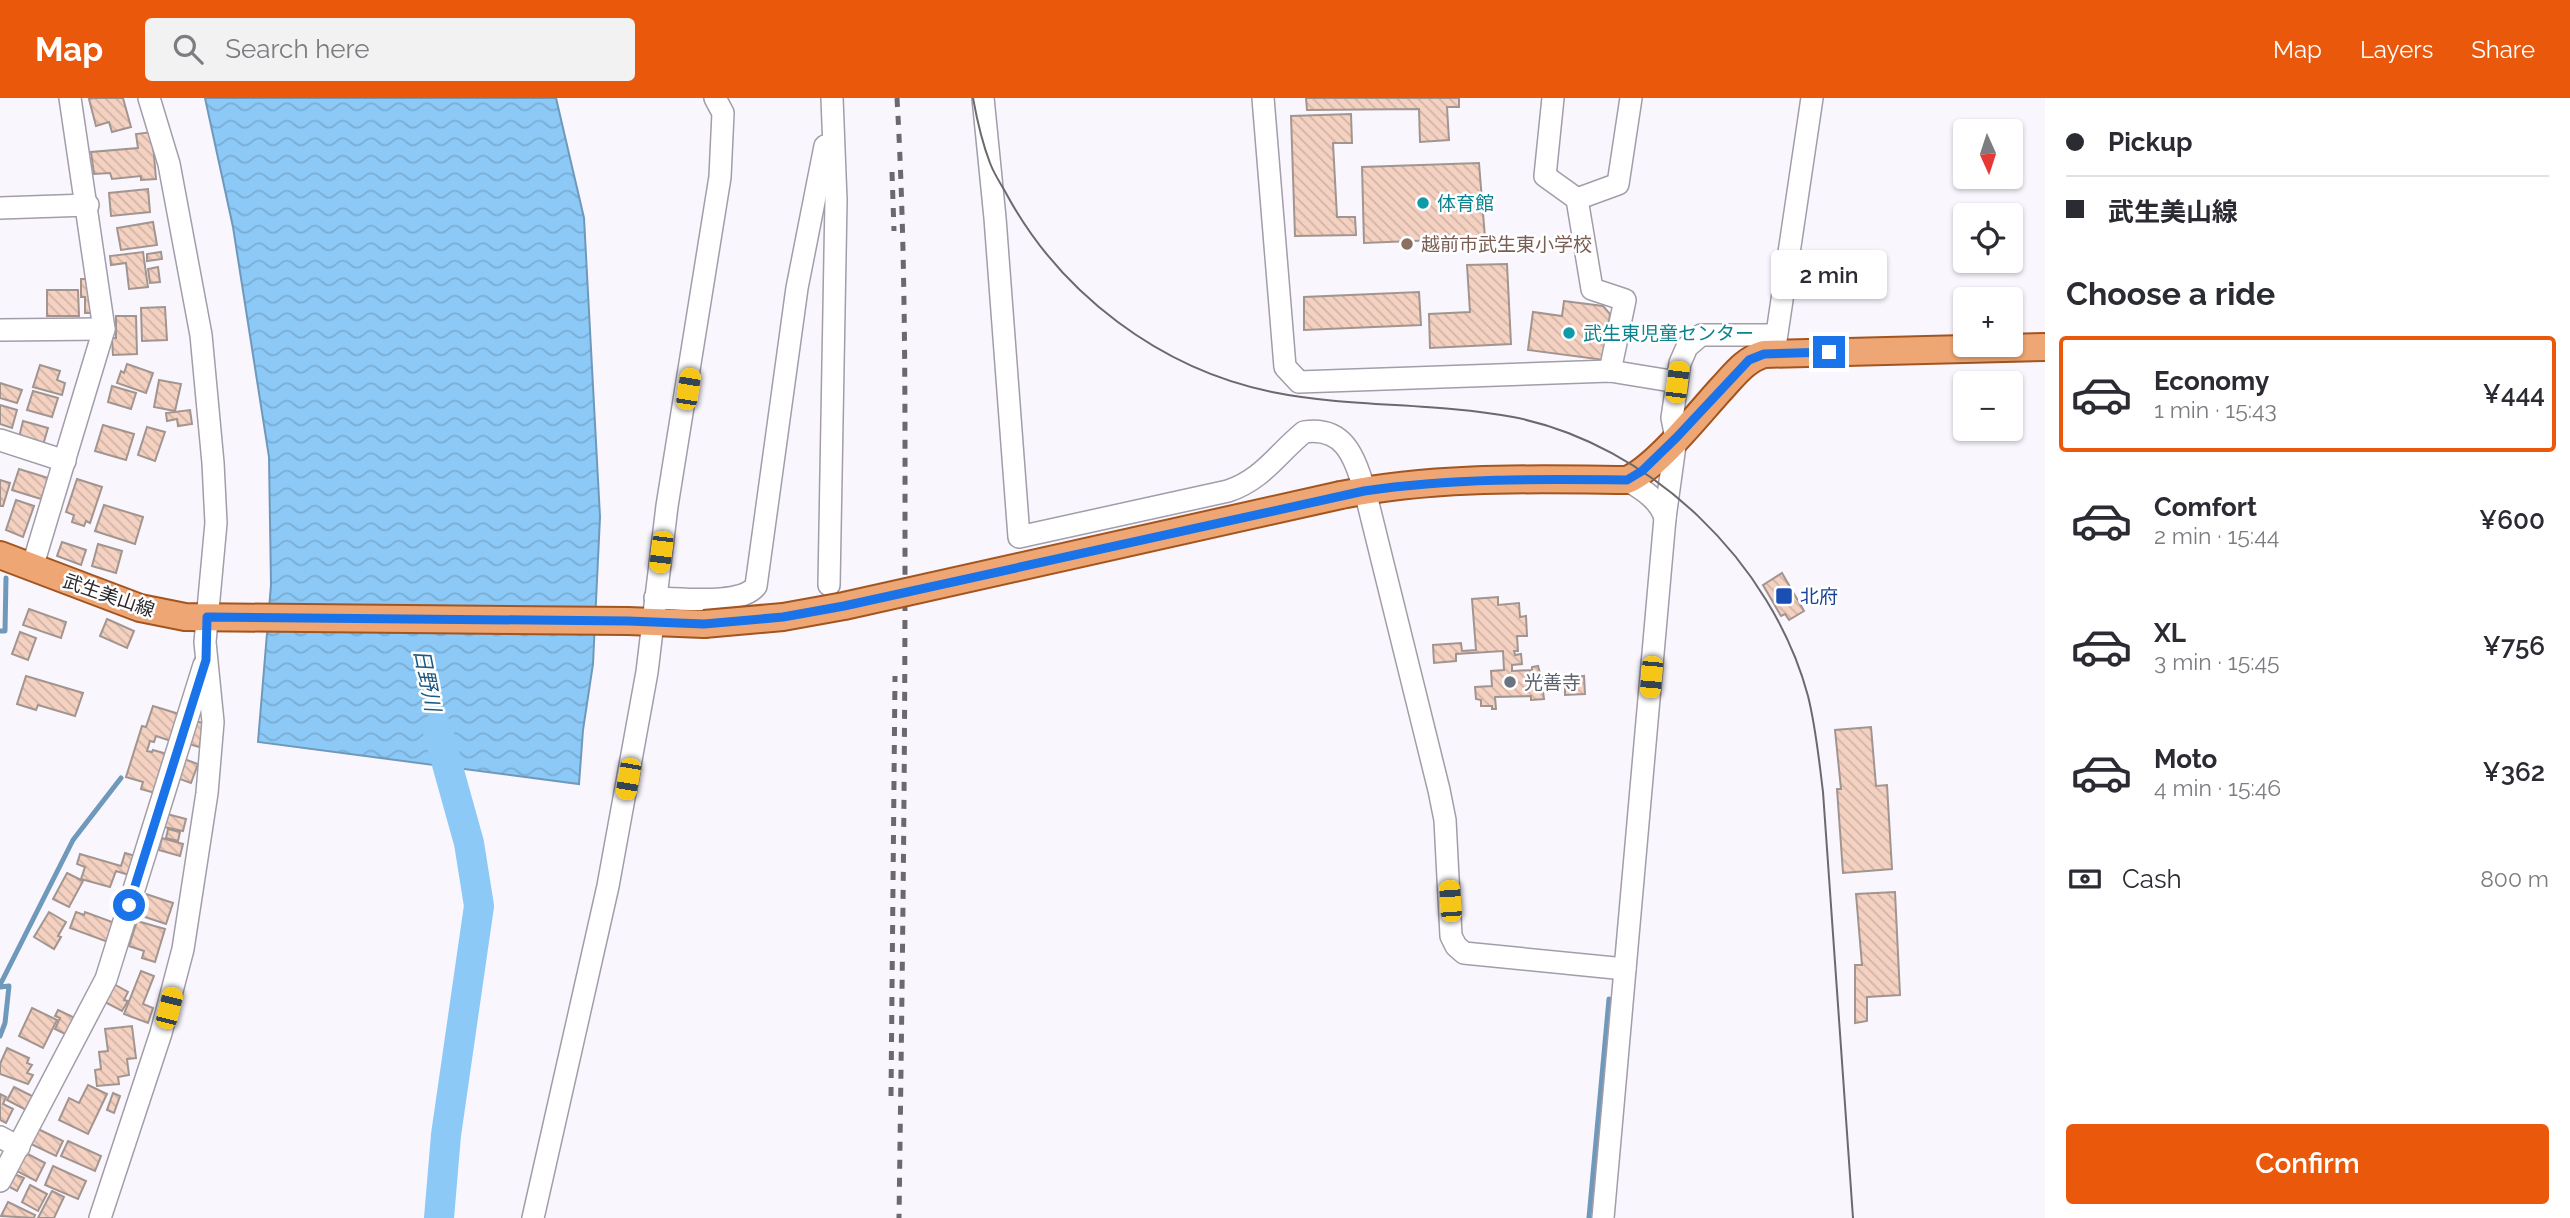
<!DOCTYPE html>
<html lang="en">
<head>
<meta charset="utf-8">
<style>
  :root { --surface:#fff; --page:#f2f2f3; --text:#2b2b33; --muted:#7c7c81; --line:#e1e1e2; --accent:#ea580c }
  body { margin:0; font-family:Raleway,"Noto Sans JP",sans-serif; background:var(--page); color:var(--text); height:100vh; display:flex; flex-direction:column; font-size:26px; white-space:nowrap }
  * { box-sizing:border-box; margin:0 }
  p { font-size:23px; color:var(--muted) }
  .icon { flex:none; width:38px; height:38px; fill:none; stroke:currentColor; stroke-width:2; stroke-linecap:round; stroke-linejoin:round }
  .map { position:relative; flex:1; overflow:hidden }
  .drawer { display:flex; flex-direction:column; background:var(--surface); width:525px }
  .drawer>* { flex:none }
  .banner { display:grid; align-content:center; height:154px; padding:0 21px; background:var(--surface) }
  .needle { width:46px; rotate:177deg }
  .tools { position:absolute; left:1953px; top:21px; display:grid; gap:14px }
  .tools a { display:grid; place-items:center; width:70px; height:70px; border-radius:7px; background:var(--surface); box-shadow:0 2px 5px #0004; font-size:35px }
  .end { position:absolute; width:32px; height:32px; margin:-16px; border:9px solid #1a73e8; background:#fff; box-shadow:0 0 0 4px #fff }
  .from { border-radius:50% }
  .bubble { position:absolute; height:49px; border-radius:7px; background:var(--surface); box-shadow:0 2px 5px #0004; font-size:23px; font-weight:600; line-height:49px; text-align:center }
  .car { position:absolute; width:21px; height:42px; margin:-21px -10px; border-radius:9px; box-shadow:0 0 5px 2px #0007; background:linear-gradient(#f5c518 24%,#345 0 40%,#f5c518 0 76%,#345 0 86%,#f5c518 0) }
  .banner b { display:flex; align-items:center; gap:24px; height:66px; font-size:26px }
  .banner b+b { border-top:2px solid var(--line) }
  .banner i { width:18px; height:18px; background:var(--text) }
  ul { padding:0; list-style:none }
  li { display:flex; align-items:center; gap:21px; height:116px; margin:0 14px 10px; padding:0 7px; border:4px solid transparent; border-radius:7px }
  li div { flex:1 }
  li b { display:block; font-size:26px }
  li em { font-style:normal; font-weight:600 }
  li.active { border-color:var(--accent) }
  li>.icon { width:63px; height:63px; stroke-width:1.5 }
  h2 { padding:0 21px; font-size:32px; line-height:84px }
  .pay { display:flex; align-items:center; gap:18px; height:77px; padding:0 21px; font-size:26px }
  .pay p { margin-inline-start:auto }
  .action { display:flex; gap:14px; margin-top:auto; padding:14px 21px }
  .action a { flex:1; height:80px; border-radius:7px; background:var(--accent); color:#fff; font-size:28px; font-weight:600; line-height:80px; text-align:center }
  header { display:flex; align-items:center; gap:42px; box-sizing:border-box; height:98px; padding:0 35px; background:var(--accent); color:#fff }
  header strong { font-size:33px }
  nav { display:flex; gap:38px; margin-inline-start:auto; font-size:24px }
  .search { width:490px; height:63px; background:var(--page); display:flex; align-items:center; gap:18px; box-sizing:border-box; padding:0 24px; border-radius:7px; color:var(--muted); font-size:26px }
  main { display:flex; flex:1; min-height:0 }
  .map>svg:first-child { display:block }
  .water { fill:url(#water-waves); stroke:#6f99ba; stroke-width:2 }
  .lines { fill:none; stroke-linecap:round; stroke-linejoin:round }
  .stream { stroke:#6f99ba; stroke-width:5 }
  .river { stroke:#8cc9f7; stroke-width:30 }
  .building { fill:url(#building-back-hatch); stroke:#a2958f; stroke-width:2 }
  .minor-casing { stroke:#a29da9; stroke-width:24 }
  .major-casing { stroke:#a2551f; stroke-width:30 }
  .minor { stroke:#fff; stroke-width:21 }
  .major { stroke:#eea774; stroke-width:26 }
  .tram { stroke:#6c696e; stroke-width:2 }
  .rail { stroke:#6c696e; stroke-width:5; stroke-dasharray:9 9; stroke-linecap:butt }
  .major-bridge-casing { stroke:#a2551f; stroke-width:30; stroke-linecap:butt }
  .major-bridge { stroke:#eea774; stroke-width:26 }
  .route { stroke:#1a73e8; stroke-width:9 }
  .culture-dot { fill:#0f9aa8; stroke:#fff; stroke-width:2.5 }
  .education-dot { fill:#8d6e63; stroke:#fff; stroke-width:2.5 }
  .transit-dot { fill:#1a4fb4; stroke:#fff; stroke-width:2.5 }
  .worship-dot { fill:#6b7280; stroke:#fff; stroke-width:2.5 }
  .labels { text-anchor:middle; stroke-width:5; stroke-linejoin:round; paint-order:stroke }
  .culture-label { font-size:19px; fill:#0d838f; stroke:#fff; text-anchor:start }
  .education-label { font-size:19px; fill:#785e54; stroke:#fff; text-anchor:start }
  .street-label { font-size:19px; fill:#2a282c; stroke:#fff }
  .transit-label { font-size:19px; fill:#164399; stroke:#fff; text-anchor:start }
  .worship-label { font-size:19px; fill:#5b616d; stroke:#fff; text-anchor:start }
  .water-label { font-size:21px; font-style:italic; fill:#205980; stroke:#fff }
</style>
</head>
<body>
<header>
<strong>Map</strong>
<div class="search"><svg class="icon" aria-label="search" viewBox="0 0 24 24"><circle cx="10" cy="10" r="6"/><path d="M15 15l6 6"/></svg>Search here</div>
<nav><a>Map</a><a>Layers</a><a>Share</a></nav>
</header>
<main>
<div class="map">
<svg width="2045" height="1120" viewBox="0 0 2045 1120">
  <defs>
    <pattern id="water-waves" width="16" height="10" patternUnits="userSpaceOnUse" patternTransform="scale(1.75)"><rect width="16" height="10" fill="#8cc9f7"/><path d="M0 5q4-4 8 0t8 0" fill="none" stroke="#79add4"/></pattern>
    <pattern id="building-back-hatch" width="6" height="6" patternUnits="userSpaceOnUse" patternTransform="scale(1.75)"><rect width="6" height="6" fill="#f4d1c1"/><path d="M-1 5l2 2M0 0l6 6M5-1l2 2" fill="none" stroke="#d1b3a6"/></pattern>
  </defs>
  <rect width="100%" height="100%" fill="#faf6fe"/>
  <polygon class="water" points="205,0 556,0 584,120 600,419 593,566 583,632 579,686 258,644 271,487 269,359 233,129"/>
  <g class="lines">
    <g class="stream">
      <polyline points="0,533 5,533 6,480"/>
      <polyline points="0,887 73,742 121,680"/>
      <polyline points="0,889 9,888 5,925 0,938"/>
      <polyline points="1589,1120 1609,901"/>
    </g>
    <polyline class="river" points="437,630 469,745 479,808 446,1037 439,1120"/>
  </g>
  <g class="building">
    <polygon points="94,0 123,0 131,29 112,34 109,24 96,28 89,1"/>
    <polygon points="1306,0 1459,0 1459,9 1447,9 1449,42 1420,44 1419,11 1307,12"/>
    <polygon points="1351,16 1352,45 1333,45 1337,119 1355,119 1356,137 1295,138 1291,18"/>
    <polygon points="152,34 156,81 141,82 141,78 112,81 110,75 94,76 91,54 138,50 136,36"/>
    <polygon points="1479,65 1485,140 1364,145 1362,69"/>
    <polygon points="148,91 150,114 111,118 109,95"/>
    <polygon points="153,124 157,147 121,152 117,130"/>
    <polygon points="143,154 148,189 129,191 126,165 111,167 110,158"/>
    <polygon points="161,154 162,161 147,163 147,156"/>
    <polygon points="1507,166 1511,246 1430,250 1429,216 1470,214 1467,167"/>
    <polygon points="158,169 160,184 150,185 148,171"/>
    <polygon points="81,181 92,181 92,215 85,215 85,199 81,199"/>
    <polygon points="47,192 78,192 79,218 47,218"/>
    <polygon points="1419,194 1421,227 1304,232 1304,199"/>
    <polygon points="1564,203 1603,208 1610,216 1604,262 1528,252 1533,214 1562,218"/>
    <polygon points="165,209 167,242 142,243 141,210"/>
    <polygon points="116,218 136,218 137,256 113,257 112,240 116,240"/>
    <polygon points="127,266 153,275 146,295 117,285 121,273 124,275"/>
    <polygon points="40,267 60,273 57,282 65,285 62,297 33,289"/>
    <polygon points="159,282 181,286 175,313 154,309"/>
    <polygon points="0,285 22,292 17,305 0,300"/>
    <polygon points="112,288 136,295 131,311 108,304"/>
    <polygon points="33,293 58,300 52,319 27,312"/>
    <polygon points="0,307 17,312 12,330 0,326"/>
    <polygon points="190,312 192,326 178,328 177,321 167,323 166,315"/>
    <polygon points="23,323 48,330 43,347 19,339"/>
    <polygon points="103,327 134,336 126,362 95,353"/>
    <polygon points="147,329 165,334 155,363 138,357"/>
    <polygon points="19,371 48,380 41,401 12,392"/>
    <polygon points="77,381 102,389 90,425 86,423 84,428 72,424 74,417 66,414"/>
    <polygon points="0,382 10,385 3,408 0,408"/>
    <polygon points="16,402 34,408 23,439 6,432"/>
    <polygon points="104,407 143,419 135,446 95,433"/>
    <polygon points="62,444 86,452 81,467 57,458"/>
    <polygon points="98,446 122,453 116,475 92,468"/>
    <polygon points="1782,475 1804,513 1789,522 1785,516 1781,518 1763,487"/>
    <polygon points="1498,499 1498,507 1519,505 1520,519 1526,518 1527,538 1517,538 1518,553 1514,553 1515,557 1521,556 1522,566 1512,567 1512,573 1532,572 1532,569 1538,568 1541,579 1576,576 1576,579 1584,578 1585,596 1565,597 1565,587 1551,588 1551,584 1545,584 1539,586 1540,593 1543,593 1544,601 1531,602 1531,598 1495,599 1496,611 1492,611 1492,608 1481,608 1481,602 1476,601 1475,589 1492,588 1491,573 1504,572 1503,553 1456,556 1456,563 1434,565 1433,547 1461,545 1462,553 1476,552 1472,501"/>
    <polygon points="29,511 66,524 61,540 23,527"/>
    <polygon points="107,521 134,533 127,550 100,538"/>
    <polygon points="20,534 36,540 28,562 12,556"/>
    <polygon points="26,578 83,595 75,618 38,607 36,612 17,606"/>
    <polygon points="153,608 179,616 171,643 156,638 154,644 150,643 147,653 152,654 153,652 167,656 155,695 141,691 143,684 126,679 142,628 146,629"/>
    <polygon points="196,623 206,626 199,649 189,646"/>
    <polygon points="1871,629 1876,688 1887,687 1892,771 1843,775 1837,691 1841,691 1835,632"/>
    <polygon points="184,661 198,666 191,685 177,680"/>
    <polygon points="167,716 186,721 183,733 164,729"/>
    <polygon points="168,731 180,734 178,743 166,740"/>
    <polygon points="162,740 183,746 180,758 159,752"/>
    <polygon points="125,755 135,758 129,777 116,773 110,789 81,781 85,769 77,766 80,756 121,768"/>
    <polygon points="67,775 83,783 69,809 53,801"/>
    <polygon points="1895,794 1900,897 1867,899 1867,923 1855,925 1855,867 1862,867 1856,796"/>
    <polygon points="146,796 173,805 166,826 139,817"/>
    <polygon points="49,814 66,824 58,838 61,839 54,851 34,839"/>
    <polygon points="76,814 84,817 85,814 115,825 108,844 70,830"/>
    <polygon points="137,823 165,831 155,864 142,860 144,853 129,848"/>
    <polygon points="141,873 154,878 143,906 153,910 148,925 124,916"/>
    <polygon points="112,885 128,894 124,902 128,903 122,913 103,903"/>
    <polygon points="32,910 57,922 43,950 19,938"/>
    <polygon points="58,912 77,921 69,938 55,931 60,920 55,918"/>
    <polygon points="132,928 136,960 127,961 129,977 118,979 119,986 97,988 95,972 101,971 99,954 108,953 105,931"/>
    <polygon points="7,950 29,960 27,965 32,967 27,975 33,977 28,986 0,976 0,966"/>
    <polygon points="88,987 107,996 88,1036 59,1022 69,1000 79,1005"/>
    <polygon points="14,989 36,1000 28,1013 7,1002"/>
    <polygon points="113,995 120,998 114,1015 107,1012"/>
    <polygon points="0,996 6,999 3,1006 13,1011 6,1025 0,1022"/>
    <polygon points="38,1031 63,1043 56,1058 31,1046"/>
    <polygon points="68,1043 101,1058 95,1073 61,1058"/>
    <polygon points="24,1054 45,1065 36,1083 15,1072"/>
    <polygon points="53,1068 86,1083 78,1101 45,1087"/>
    <polygon points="12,1075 24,1080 17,1093 6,1087"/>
    <polygon points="30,1087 47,1096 38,1113 22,1104"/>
    <polygon points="52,1093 64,1099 54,1120 38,1120"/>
    <polygon points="8,1104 35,1117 34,1120 1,1118"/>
  </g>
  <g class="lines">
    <defs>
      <g id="minor">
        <path d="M 983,0 L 995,120 L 1019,439 L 1228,393 C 1262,382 1277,356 1304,334 C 1345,328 1354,359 1365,393 L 1439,692 L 1445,722 L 1451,838 L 1456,848 L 1464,855 L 1625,871"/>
        <polyline points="1263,0 1285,269 1299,284 1610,273 1677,284"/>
        <polyline points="1553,0 1545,78 1577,101 1592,191 1625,202 1610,273"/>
        <polyline points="1577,101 1618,86 1631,0"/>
        <polyline points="0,110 88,107"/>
        <polyline points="0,232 104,231"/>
        <polyline points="1775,249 1812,0"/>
        <polyline points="0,342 65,363"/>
        <path d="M 1627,382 C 1642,391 1660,402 1665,420"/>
        <polyline points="32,470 104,231 70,0"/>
        <polyline points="829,487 836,102 832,0"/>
        <path d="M 655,500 C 680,500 741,508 756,488 L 797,190 L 825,48 L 833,48"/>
        <polyline points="0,1039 19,1049"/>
        <polyline points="0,1083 106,881 204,567"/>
        <polyline points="100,1120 161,935 183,851 207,695 213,624 205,544 216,425 213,365 201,237 169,66 149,0"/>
        <polyline points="533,1120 608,788 647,574 667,408 720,79 723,15 715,0"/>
        <polyline points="1603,1120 1665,420 1676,340 1672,320 1680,265 1687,249 1701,237 1776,237"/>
      </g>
      <g id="major">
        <path d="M 1341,397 C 1436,378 1531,381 1627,382 C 1656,370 1699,315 1722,290 C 1735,276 1745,262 1764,256 L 2045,249"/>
        <polyline points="0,457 140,510 185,519 628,523 704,526"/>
      </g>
    </defs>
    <use href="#minor" class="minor-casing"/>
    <use href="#major" class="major-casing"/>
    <use href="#minor" class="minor"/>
    <use href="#major" class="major"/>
    <path class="tram" d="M 973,0 C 977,22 982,44 990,65 C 994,76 1001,86 1007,97 C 1061,196 1160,271 1272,294 C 1351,310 1433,304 1513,319 C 1650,346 1772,464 1808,598 C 1816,630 1819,662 1823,694 L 1853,1120"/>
    <g class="rail">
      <path d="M 897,0 C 906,156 905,311 905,467 C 905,685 902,902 899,1120"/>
      <polyline points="892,74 894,133"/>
      <polyline points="891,998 895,578"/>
    </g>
    <defs>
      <polyline id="major-bridge" points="704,526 783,519 844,508 1341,397"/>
    </defs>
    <use href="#major-bridge" class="major-bridge-casing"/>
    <use href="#major-bridge" class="major-bridge"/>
  </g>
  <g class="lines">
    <path class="route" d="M 129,807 L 206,562 L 207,519 L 628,523 L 704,526 L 783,519 L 844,508 L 1364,393 C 1452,380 1539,381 1627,382 L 1642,373 L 1676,340 L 1749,262 L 1764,256 L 1829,254"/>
  </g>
  <g class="culture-dot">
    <circle cx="1423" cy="105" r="7"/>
    <circle cx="1569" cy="235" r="7"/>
  </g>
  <circle class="education-dot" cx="1407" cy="146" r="7"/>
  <rect class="transit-dot" x="1775" y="489" width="18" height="18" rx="3.5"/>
  <circle class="worship-dot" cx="1510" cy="584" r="7"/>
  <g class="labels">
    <g class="culture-label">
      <text x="1437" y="112">体育館</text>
      <text x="1583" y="242">武生東児童センター</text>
    </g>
    <g class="education-label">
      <text x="1421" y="153">越前市武生東小学校</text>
    </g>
    <g class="street-label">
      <text transform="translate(109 497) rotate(19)" y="7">武生美山線</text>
    </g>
    <g class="transit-label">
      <text x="1800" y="505">北府</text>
    </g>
    <g class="worship-label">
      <text x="1524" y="591">光善寺</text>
    </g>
    <g class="water-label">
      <text transform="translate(427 582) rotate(79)" y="7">日野川</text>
    </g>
  </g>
</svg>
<div class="tools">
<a><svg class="needle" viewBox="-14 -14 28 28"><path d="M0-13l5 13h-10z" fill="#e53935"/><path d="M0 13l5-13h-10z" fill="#7c7c81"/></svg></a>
<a><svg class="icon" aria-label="locate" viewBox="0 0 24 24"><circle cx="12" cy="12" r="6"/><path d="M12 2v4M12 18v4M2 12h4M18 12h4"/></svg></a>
<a>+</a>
<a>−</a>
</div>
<i class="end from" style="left:129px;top:807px"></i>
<i class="end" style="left:1829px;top:254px"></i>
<div class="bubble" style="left:1771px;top:152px;width:116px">2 min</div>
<i class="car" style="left:1677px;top:284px;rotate:7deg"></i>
<i class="car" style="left:688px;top:291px;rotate:9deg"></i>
<i class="car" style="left:661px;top:454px;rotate:187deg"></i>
<i class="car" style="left:1651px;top:579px;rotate:185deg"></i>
<i class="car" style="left:628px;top:681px;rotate:190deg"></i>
<i class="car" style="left:1450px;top:803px;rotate:356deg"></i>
<i class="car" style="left:169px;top:910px;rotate:14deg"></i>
</div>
<section class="drawer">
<div class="banner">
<b><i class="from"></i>Pickup</b>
<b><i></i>武生美山線</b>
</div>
<h2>Choose a ride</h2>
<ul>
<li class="active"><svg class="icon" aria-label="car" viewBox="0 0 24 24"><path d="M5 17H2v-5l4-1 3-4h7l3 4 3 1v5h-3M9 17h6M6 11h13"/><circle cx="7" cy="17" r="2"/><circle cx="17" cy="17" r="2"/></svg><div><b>Economy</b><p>1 min · 15:43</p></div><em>¥444</em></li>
<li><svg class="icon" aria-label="car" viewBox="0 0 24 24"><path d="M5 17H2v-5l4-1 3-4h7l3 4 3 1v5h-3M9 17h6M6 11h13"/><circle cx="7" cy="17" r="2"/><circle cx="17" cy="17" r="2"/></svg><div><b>Comfort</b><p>2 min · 15:44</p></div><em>¥600</em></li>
<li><svg class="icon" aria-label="car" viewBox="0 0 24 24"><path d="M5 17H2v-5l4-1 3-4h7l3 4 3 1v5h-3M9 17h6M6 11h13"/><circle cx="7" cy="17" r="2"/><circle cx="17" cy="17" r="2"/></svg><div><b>XL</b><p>3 min · 15:45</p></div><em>¥756</em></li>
<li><svg class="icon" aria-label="car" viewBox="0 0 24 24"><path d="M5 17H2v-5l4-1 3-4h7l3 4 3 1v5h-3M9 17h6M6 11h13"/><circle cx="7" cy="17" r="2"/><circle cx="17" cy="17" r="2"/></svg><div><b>Moto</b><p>4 min · 15:46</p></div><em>¥362</em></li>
</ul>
<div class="pay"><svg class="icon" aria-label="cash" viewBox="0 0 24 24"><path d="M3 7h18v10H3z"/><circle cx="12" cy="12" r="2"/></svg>Cash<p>800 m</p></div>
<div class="action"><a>Confirm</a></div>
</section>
</main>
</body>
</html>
